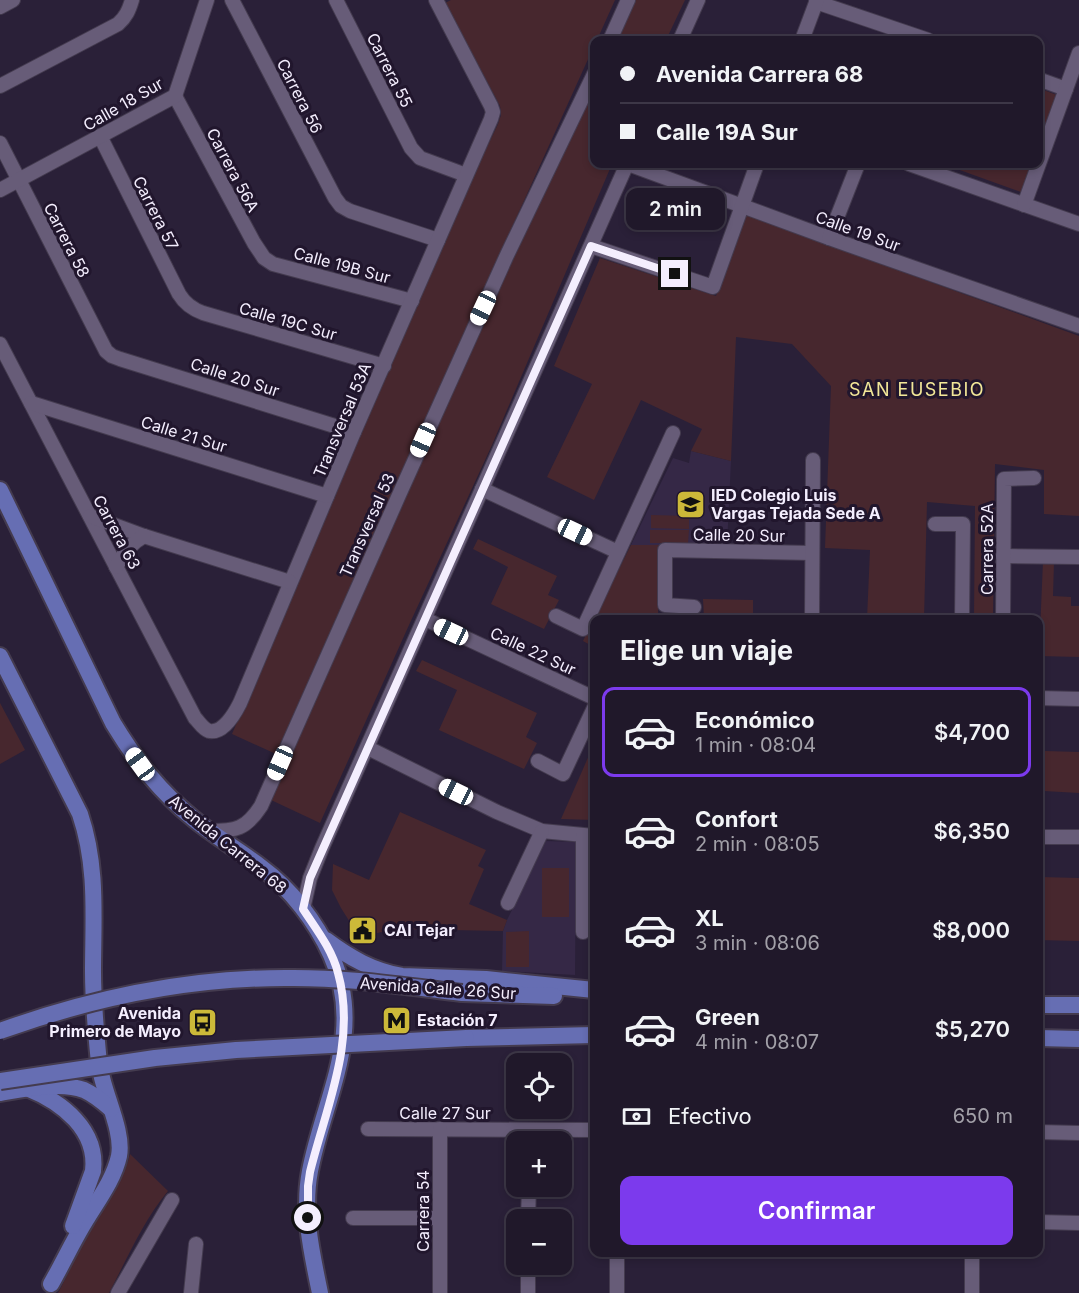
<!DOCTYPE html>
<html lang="es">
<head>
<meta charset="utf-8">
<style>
  :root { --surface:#20182a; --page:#282132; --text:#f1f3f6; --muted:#a2a0a8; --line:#3d3747; --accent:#7c3aed }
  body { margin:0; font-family:Inter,sans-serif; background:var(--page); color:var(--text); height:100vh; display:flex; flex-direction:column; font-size:22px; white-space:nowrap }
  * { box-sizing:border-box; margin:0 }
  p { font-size:20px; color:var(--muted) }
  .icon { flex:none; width:33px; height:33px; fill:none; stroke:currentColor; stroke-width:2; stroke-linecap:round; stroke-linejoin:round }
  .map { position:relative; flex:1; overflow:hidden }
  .side { position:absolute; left:590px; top:615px; width:453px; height:642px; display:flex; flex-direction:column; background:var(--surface); border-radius:12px; box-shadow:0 3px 9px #0003,0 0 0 2px var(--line) }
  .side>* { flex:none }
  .guide { position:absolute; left:590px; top:36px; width:453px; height:132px; border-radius:12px; box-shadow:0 3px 9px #0003,0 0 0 2px var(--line); display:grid; align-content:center; height:132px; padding:0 30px; background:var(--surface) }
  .tools { position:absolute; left:506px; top:1053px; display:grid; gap:12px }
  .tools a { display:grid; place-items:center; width:66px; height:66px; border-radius:12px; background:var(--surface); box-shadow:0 3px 9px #0003,0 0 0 2px var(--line); font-size:30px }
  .end { position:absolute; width:27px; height:27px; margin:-14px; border:8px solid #f4eefe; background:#111; box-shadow:0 0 0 3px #111 }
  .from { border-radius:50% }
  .bubble { position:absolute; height:42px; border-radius:12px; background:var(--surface); box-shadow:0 3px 9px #0003,0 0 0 2px var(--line); font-size:20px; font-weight:600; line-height:42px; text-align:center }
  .car { position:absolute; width:18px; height:36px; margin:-18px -9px; border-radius:8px; box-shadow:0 0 4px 2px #0007; background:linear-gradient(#fff 24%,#345 0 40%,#fff 0 76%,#345 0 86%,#fff 0) }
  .guide b { display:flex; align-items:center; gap:21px; height:57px; font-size:22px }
  .guide b+b { border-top:2px solid var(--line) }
  .guide i { width:15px; height:15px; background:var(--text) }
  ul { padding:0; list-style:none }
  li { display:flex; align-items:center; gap:18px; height:90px; margin:0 12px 9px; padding:0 18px; border:3px solid transparent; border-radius:12px }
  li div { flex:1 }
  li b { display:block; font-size:22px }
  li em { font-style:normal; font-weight:600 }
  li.active { border-color:var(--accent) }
  li>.icon { width:54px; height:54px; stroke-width:1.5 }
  h2 { padding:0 30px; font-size:27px; line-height:72px }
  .pay { display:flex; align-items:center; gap:15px; height:66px; padding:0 30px; font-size:22px }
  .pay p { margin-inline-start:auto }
  .primary-button { display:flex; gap:12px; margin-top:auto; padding:12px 30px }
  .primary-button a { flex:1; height:69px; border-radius:12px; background:var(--accent); color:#fff; font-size:24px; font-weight:600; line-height:69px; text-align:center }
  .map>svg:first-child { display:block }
  .built { fill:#352846 }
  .green { fill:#47272e }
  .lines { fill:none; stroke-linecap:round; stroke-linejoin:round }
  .minor-casing { stroke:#443b4f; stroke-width:16 }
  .major-casing { stroke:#443b4f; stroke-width:20 }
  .minor { stroke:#675c78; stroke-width:14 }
  .major { stroke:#666eb3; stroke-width:16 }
  .major-bridge-casing { stroke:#443b4f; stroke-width:20; stroke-linecap:butt }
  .major-bridge { stroke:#666eb3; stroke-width:16 }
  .route { stroke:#f4eefe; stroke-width:8 }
  .labels { text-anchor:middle; stroke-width:6; stroke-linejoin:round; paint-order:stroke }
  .street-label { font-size:16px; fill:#f4eefe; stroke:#21162d }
  .poi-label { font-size:16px; font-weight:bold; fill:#f4eefe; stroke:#21162d; text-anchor:start }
  .neighbourhood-label { font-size:18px; letter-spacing:1.5px; fill:#f2e798; stroke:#21162d }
</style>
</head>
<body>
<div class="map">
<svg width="1079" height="1293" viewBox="0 0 1079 1293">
  <rect width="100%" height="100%" fill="#2a2038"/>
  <g class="built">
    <polygon points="691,451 731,461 727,546 631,545 673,458 689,463"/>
    <polygon points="546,841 576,842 575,975 502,971 503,931 507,920"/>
  </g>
  <g class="green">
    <polygon points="451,0 615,0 597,40 594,40 594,46 408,457 276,754 232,734 382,384 444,237 498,124 501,115 500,106 445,3"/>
    <polygon points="634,0 685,0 666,40 616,40"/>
    <polygon points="1038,88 1057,95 1038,146"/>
    <path d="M 594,89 L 594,164 L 612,164 L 492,445 L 409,625 L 320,823 L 271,800 C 371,560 482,324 594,89 Z"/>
    <polygon points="943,164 1031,164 1021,192"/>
    <polygon points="746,215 1079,336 1079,516 1044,514 1044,470 995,464 993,619 974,619 975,506 927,502 924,619 867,619 870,550 825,548 831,386 792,344 736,337 731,461 691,451 702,429 641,400 594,500 547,477 592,384 554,366 600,258 716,296"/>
    <polygon points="651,515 689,516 689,529 651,528"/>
    <polygon points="650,530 689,530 688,543 650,543"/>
    <polygon points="478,539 557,576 548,595 559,600 544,629 491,604 508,567 473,549"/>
    <polygon points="631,545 659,545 658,619 704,619 703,599 753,600 753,619 594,620 594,647 583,641"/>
    <polygon points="1043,561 1054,562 1053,596 1071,597 1071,606 1079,606 1079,657 1039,656"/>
    <polygon points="422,660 537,713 526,737 537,743 524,769 439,730 457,690 416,671"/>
    <polygon points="0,703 25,750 0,764"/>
    <polygon points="594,744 594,820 561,819"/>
    <polygon points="1045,751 1079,752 1079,793 1044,791"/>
    <polygon points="400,812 486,850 478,866 484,869 469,904 507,920 503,931 398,929 372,934 364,920 353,927 341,908 332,890 333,864 369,880"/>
    <rect x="542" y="868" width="27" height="49"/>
    <polygon points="1040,877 1079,878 1079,941 1038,940"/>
    <polygon points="529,931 529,967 506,967 506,932"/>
    <path d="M 130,1154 L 168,1191 C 143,1221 127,1259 109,1293 L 58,1293 C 72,1266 84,1239 99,1213 C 110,1193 125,1177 130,1154 Z"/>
  </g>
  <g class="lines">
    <defs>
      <g id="minor">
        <polyline points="232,0 335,198 341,206 350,211 438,240"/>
        <polyline points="336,0 411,148 420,158 466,175"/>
        <polyline points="816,2 928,40"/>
        <polyline points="0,7 13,0"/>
        <polyline points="610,40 628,0"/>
        <polyline points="680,40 698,0"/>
        <polyline points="802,40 817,0"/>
        <polyline points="1038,79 1066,89"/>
        <path d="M 0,86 L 118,24 C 126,17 129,10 132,0"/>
        <polyline points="175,96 254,243 264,258 273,264 412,301"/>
        <path d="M 100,136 L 179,294 C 185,304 192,309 203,313 L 384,366"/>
        <polyline points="0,143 106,351 112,356 120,359 354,432"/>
        <polyline points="628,164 829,238 1079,326"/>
        <polyline points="909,164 1079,224"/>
        <polyline points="0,190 175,96 207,0"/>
        <polyline points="1024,205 1079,53"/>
        <polyline points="829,238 858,164"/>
        <polyline points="591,246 713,287 757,164"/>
        <path d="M 0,344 L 195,718 C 199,722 203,729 209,731 C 223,734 235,713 240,703 L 354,432 L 491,119 L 493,112 L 491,106 L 436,0"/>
        <polyline points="31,403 327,496"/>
        <polyline points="482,489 618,552"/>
        <polyline points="90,516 144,536 290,582"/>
        <polyline points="935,524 963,524 962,620"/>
        <polyline points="1003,556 1079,557"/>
        <path d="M 116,567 C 124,553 131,543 144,536"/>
        <polyline points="694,607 665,605 665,550 812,553"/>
        <polyline points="556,616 583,629 673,433"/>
        <polyline points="425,619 594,698"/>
        <polyline points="812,620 813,460"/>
        <polyline points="1003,620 1004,479 1034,478"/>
        <polyline points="1038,698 1079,699"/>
        <polyline points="368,748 497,812 542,831 594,836"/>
        <polyline points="538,761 563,774 594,708"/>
        <path d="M 210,831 C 236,831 246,829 261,806 L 399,495 L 507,255 L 594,74"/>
        <polyline points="1038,837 1079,837"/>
        <polyline points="508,903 542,831"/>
        <polyline points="303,909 310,878 322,848 627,164"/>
        <polyline points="583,932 583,836"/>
        <polyline points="368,1129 594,1130"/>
        <polyline points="1038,1132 1079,1133"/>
        <polyline points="353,1218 440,1218"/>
        <polyline points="528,1220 529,1186"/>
        <polyline points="1038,1222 1079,1223"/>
        <polyline points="118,1293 172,1200"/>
        <polyline points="191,1293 196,1244"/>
        <polyline points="440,1293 440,1129"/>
        <polyline points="528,1293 528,1264"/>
        <polyline points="617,1293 617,1252"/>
        <polyline points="972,1293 972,1252"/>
      </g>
      <g id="major">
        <path d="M 0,490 L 113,723 C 136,761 160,792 195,820 C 216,837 240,851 261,867 C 291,889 316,922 331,955 C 366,1032 324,1097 310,1171 C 302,1212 312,1254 320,1293"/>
        <path d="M 0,656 L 80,814 C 98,867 93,918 93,972 C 93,1002 96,1033 99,1063 C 102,1091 124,1130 119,1156 C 114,1179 98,1200 86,1220 C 73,1241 63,1263 51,1284"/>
        <path d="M 326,940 C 350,958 373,971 402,976 L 486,979 L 594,990"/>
        <polyline points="462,993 554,996"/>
        <polyline points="1038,1005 1079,1005"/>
        <polyline points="466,1038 594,1035"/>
        <polyline points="1038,1038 1079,1039"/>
        <path d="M 27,1088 C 62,1102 98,1130 93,1171 L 73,1226"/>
        <path d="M 0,1093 C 24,1089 62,1081 84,1090 C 95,1095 103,1102 111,1109"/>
      </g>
    </defs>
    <use href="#minor" class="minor-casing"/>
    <use href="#major" class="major-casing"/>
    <use href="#minor" class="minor"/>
    <use href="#major" class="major"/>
    <defs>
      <g id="major-bridge">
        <path d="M 0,1031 C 92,998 187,978 285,978 C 344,977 403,986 462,993"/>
        <polyline points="0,1081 155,1058 236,1050 466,1038"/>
      </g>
    </defs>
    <use href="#major-bridge" class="major-bridge-casing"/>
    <use href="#major-bridge" class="major-bridge"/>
  </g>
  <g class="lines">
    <path class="route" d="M 308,1218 L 308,1186 L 310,1172 C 326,1107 357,1041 338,973 C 332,949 316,929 303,909 L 310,878 L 591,246 L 675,274"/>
  </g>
  <defs>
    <symbol id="school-square" viewBox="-11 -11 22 22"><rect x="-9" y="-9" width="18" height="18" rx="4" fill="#ccb939" stroke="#21162d"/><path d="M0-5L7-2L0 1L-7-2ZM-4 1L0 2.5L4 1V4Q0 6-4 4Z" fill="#111"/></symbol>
    <symbol id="civic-square" viewBox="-11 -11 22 22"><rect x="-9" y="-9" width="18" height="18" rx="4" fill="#ccb939" stroke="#21162d"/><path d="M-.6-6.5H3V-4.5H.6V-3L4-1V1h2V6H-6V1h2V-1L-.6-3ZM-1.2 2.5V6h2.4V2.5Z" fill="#111"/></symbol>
    <symbol id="metro-square" viewBox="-11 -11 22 22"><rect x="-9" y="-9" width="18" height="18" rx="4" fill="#ccb939" stroke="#21162d"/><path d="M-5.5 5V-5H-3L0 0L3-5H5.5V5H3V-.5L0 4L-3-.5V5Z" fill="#111"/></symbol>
    <symbol id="bus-square" viewBox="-11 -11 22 22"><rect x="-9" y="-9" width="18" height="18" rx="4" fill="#ccb939" stroke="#21162d"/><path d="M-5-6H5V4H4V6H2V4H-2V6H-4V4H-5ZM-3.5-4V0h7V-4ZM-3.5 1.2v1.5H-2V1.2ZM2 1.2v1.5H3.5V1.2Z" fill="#111"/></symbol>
  </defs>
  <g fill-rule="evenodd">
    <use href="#school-square" x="674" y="488" width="33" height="33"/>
    <use href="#civic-square" x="346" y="914" width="33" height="33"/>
    <use href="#metro-square" x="380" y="1004" width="33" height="33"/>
    <use href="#bus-square" x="186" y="1006" width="33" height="33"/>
  </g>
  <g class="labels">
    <g class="street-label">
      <text transform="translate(390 70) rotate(63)" y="6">Carrera 55</text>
      <text transform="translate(300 96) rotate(63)" y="6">Carrera 56</text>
      <text transform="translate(123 104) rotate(-30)" y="6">Calle 18 Sur</text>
      <text transform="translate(233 170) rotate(62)" y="6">Carrera 56A</text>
      <text transform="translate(156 213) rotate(63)" y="6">Carrera 57</text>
      <text transform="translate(858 231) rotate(20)" y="6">Calle 19 Sur</text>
      <text transform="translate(67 240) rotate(63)" y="6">Carrera 58</text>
      <text transform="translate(342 265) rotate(15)" y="6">Calle 19B Sur</text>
      <text transform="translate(288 321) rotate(16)" y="6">Calle 19C Sur</text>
      <text transform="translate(235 377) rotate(18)" y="6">Calle 20 Sur</text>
      <text transform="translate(342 420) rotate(-67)" y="6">Transversal 53A</text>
      <text transform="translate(184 434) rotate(17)" y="6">Calle 21 Sur</text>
      <text transform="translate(367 525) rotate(-66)" y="6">Transversal 53</text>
      <text transform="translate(117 532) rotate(62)" y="6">Carrera 63</text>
      <text transform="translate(739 535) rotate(1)" y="6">Calle 20 Sur</text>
      <text transform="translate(987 549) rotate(-90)" y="6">Carrera 52A</text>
      <text transform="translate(533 651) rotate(25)" y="6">Calle 22 Sur</text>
      <text transform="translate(228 844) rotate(39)" y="6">Avenida Carrera 68</text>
      <text transform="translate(438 988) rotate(4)" y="6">Avenida Calle 26 Sur</text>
      <text x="445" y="1119">Calle 27 Sur</text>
      <text transform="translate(423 1211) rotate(-90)" y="6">Carrera 54</text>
    </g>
    <g class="poi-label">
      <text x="711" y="501">IED Colegio Luis<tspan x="711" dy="18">Vargas Tejada Sede A</tspan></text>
      <text x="384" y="936">CAI Tejar</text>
      <text x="181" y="1019" text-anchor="end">Avenida<tspan x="181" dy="18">Primero de Mayo</tspan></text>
      <text x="417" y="1026">Estación 7</text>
    </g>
    <g class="neighbourhood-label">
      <text x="917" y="396">SAN EUSEBIO</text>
    </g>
  </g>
</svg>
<div class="tools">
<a><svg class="icon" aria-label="locate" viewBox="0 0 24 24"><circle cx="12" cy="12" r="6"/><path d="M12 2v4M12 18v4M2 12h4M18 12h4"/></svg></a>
<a>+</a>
<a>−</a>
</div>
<i class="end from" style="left:308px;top:1218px"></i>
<i class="end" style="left:675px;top:274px"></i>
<div class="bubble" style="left:626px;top:188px;width:99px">2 min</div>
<i class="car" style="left:483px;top:308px;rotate:205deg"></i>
<i class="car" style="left:423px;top:440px;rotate:204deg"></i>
<i class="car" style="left:575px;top:532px;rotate:115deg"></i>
<i class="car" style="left:451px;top:632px;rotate:295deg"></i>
<i class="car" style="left:280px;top:763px;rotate:204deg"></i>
<i class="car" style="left:140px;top:764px;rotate:324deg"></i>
<i class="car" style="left:456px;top:792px;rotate:296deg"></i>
<div class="guide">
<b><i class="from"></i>Avenida Carrera 68</b>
<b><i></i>Calle 19A Sur</b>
</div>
<section class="side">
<h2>Elige un viaje</h2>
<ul>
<li class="active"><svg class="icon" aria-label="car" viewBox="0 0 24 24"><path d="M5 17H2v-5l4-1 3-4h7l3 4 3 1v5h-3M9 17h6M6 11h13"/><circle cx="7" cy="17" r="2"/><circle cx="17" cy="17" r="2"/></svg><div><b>Económico</b><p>1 min · 08:04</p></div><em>$4,700</em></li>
<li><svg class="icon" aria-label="car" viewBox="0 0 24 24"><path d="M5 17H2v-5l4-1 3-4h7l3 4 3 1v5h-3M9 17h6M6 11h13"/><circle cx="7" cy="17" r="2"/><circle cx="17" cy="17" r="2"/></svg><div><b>Confort</b><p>2 min · 08:05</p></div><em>$6,350</em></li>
<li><svg class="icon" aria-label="car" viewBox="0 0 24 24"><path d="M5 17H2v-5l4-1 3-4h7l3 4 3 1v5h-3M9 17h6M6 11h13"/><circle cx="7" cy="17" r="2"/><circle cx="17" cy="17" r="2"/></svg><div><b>XL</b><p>3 min · 08:06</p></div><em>$8,000</em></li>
<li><svg class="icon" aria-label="car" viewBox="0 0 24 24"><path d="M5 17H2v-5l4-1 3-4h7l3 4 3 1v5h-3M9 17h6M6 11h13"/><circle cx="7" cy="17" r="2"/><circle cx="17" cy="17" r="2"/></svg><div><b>Green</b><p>4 min · 08:07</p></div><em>$5,270</em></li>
</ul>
<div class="pay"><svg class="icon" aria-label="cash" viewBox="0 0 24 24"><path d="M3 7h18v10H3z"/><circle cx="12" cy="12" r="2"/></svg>Efectivo<p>650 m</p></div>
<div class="primary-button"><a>Confirmar</a></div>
</section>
</div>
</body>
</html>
